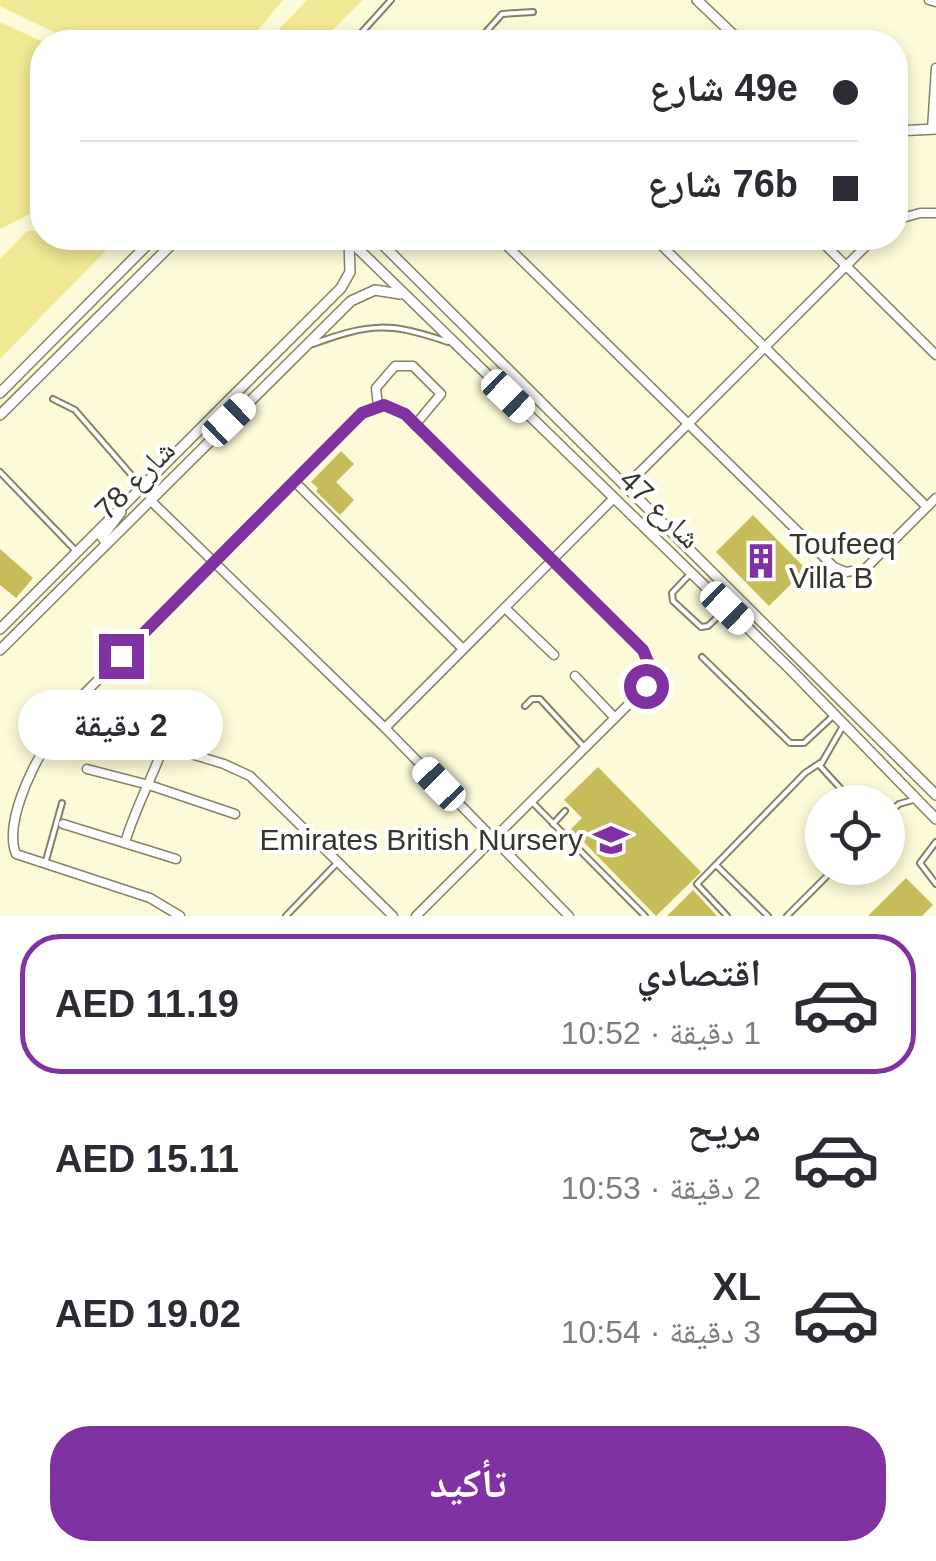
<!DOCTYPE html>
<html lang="ar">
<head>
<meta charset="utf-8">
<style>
  :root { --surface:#fff; --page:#f2f2f3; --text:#2b2b33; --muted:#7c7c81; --line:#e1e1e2; --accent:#8032a3 }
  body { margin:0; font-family:Helvetica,"Noto Naskh Arabic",sans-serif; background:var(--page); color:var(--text); direction:rtl; height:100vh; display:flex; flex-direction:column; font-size:38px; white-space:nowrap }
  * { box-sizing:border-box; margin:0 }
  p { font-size:32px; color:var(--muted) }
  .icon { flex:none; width:55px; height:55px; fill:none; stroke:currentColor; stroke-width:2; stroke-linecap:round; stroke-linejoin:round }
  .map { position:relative; height:916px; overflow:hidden; direction:ltr }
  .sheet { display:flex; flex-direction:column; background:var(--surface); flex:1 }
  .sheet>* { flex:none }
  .guide { position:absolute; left:30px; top:30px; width:878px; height:220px; border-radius:40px; box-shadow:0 5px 15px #0003; direction:rtl; display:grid; align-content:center; height:220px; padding:0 50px; background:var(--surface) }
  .controls { position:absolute; left:805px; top:785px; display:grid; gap:20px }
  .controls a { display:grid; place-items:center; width:100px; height:100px; border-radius:50%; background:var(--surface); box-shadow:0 5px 15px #0003; font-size:50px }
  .end { position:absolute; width:45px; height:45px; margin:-22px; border:12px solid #8032a3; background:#fff; box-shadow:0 0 0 5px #fff }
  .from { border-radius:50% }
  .bubble { position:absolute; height:70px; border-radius:35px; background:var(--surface); box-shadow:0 5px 15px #0003; font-size:32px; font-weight:700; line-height:70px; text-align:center; direction:rtl }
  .car { position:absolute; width:30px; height:60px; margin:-30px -15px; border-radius:12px; box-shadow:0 0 8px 2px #0007; background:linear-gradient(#fff 24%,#345 0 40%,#fff 0 76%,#345 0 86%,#fff 0) }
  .guide b { display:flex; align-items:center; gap:35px; height:95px; font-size:38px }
  .guide b+b { border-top:2px solid var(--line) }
  .guide i { width:25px; height:25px; background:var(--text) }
  ul { padding:18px 0 0; list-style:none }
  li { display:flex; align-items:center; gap:30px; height:140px; margin:0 20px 15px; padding:0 30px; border:5px solid transparent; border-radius:40px }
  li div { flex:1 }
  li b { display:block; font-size:38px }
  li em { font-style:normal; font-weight:700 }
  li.current { border-color:var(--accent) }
  li>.icon { width:90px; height:90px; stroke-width:1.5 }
  .button { display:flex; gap:20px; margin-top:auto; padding:20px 50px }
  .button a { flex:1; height:115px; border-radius:40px; background:var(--accent); color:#fff; font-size:40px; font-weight:700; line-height:115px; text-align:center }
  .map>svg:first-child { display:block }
  .green { fill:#f0e892 }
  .building { fill:#c6bc5a }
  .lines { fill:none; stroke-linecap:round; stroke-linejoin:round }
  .service-casing { stroke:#858264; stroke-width:8 }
  .minor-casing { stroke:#858264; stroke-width:11 }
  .tertiary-casing { stroke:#858264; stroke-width:12 }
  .service { stroke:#fff; stroke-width:4 }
  .minor { stroke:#fff; stroke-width:8 }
  .tertiary { stroke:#fff; stroke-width:9 }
  .route { stroke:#8032a3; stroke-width:12 }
  .labels { text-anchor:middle; stroke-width:8; stroke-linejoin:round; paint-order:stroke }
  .street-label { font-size:30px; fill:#363528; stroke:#fff }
  .poi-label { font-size:30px; fill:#363528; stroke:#fff; text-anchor:start }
</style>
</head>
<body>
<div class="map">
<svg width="936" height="916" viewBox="0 0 936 916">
  <rect width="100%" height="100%" fill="#fcfad8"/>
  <g class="green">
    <polygon points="0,0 283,0 248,42 74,42 0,6"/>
    <polygon points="307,0 363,0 320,42 267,42"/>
    <polygon points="0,22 43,42 42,213 34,212 0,229"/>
    <polygon points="27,231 42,231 42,238 74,238 94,244 100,238 118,238 0,359 0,259"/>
  </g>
  <g class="building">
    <polygon points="341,451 354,464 336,482 354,500 340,515 316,491 318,488 311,482"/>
    <polygon points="753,515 806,569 769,606 716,552"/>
    <polygon points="0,549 33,578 16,598 0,585"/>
    <polygon points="598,767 701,872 656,916 571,829 582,818 564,800"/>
    <polygon points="906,878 933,905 922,916 868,916"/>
    <polygon points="693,890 717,916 667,916"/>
  </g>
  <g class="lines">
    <defs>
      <g id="service">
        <polyline points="353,42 391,0"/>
        <polyline points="477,42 502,14 533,12"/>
        <path d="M 313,344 C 370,323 390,322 448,342"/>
        <polyline points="53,399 75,410 141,486"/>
        <polyline points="0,472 76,551"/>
        <polyline points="691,573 672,593 673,601 701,627 708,626 725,610"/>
        <polyline points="702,657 790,743 804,743 832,717"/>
        <polyline points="525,706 532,699 540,699 585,748"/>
        <polyline points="843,726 820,766 853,802"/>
        <polyline points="531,801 645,916"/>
        <polyline points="888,814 899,804 913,800"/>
        <polyline points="553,824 565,811"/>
        <polyline points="936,842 920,863 936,884"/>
        <polyline points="45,864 62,803"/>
        <polyline points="716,865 768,916"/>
        <polyline points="286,916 338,862"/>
        <polyline points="727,916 697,884 805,773 820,763"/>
        <polyline points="787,916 835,868"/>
      </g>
      <g id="minor">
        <polyline points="929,0 936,2"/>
        <polyline points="673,36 680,42"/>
        <polyline points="932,129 936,68"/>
        <polyline points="895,220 920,213 936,213"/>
        <polyline points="499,238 834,567 846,572 865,569 936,498"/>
        <polyline points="654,238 927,507"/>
        <polyline points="818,238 936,355"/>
        <polyline points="378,406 376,388 395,366 413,366 441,394 415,425"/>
        <polyline points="294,481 463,649"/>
        <polyline points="626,486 874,238"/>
        <polyline points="150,500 385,728 569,916"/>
        <polyline points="505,608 554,655"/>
        <polyline points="575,676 615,718"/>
        <polyline points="63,715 224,764 250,776 393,916"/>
        <polyline points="385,728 614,498"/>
        <polyline points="87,769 149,785 235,814"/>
        <polyline points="63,824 176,859"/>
        <path d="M 125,843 C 135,808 152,779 164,745"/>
        <path d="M 180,916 L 150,898 L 16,854 C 0,814 53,725 81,697 L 362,413 L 384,405 L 405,414 L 643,651 L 650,672 L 641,692 L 416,916"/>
      </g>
      <g id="tertiary">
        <polyline points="697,0 741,42"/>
        <polyline points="895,131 936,129"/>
        <polyline points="347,238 790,669 936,819"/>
        <polyline points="376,238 936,795"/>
        <polyline points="0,393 154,238"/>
        <polyline points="0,415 178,238"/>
        <polyline points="107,543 102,537 121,512"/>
        <polyline points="0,629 341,288 350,272 349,240"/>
        <polyline points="0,650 351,301 375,290 400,294"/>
      </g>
    </defs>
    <use href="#service" class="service-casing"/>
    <use href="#minor" class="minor-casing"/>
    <use href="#tertiary" class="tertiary-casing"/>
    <use href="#service" class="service"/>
    <use href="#minor" class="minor"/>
    <use href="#tertiary" class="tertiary"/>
  </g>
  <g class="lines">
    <polyline class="route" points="121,656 362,413 384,405 405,414 643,650 649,664 646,686"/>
  </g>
  <defs>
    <symbol id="building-bare" viewBox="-9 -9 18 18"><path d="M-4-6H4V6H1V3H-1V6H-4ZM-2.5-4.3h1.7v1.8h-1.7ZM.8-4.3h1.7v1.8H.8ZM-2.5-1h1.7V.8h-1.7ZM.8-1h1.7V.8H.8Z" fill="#8032a3" stroke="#fff" stroke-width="2.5" paint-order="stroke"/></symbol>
    <symbol id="school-bare" viewBox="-9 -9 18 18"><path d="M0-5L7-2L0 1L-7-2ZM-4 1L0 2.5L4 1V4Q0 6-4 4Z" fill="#8032a3" stroke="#fff" stroke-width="2.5" paint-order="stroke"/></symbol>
  </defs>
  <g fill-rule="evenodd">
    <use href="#building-bare" x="736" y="536" width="50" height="50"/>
    <use href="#school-bare" x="586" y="815" width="50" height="50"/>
  </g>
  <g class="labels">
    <g class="street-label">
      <text transform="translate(135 480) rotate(-45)" y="10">شارع 78</text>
      <text transform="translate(660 509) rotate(44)" y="10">شارع 47</text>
    </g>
    <g class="poi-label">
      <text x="789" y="554">Toufeeq<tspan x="789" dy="34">Villa B</tspan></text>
      <text x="583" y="850" text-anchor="end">Emirates British Nursery</text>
    </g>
  </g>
</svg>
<div class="controls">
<a><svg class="icon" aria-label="locate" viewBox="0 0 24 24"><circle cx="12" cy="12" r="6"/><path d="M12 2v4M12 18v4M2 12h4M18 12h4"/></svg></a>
</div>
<i class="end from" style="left:646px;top:686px"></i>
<i class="end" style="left:121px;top:656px"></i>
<div class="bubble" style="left:18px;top:690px;width:205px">2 دقيقة</div>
<i class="car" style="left:508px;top:396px;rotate:134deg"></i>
<i class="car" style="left:229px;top:420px;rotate:46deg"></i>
<i class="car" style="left:727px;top:608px;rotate:134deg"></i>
<i class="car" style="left:439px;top:784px;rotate:316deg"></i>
<div class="guide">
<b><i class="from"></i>49e شارع</b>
<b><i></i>76b شارع</b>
</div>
</div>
<section class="sheet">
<ul>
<li class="current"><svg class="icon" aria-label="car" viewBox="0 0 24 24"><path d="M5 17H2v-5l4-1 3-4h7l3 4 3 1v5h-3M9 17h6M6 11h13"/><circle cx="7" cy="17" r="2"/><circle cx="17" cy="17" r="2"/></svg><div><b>اقتصادي</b><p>1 دقيقة · 10:52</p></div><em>AED 11.19</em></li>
<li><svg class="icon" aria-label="car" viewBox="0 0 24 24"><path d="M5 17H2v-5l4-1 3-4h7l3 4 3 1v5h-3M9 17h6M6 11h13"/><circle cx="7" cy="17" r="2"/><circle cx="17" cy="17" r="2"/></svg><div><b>مريح</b><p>2 دقيقة · 10:53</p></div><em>AED 15.11</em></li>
<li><svg class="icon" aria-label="car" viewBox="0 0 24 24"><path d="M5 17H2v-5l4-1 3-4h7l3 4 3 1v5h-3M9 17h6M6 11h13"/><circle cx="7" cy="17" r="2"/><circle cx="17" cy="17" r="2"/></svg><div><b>XL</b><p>3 دقيقة · 10:54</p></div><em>AED 19.02</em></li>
</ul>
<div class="button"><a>تأكيد</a></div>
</section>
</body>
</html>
